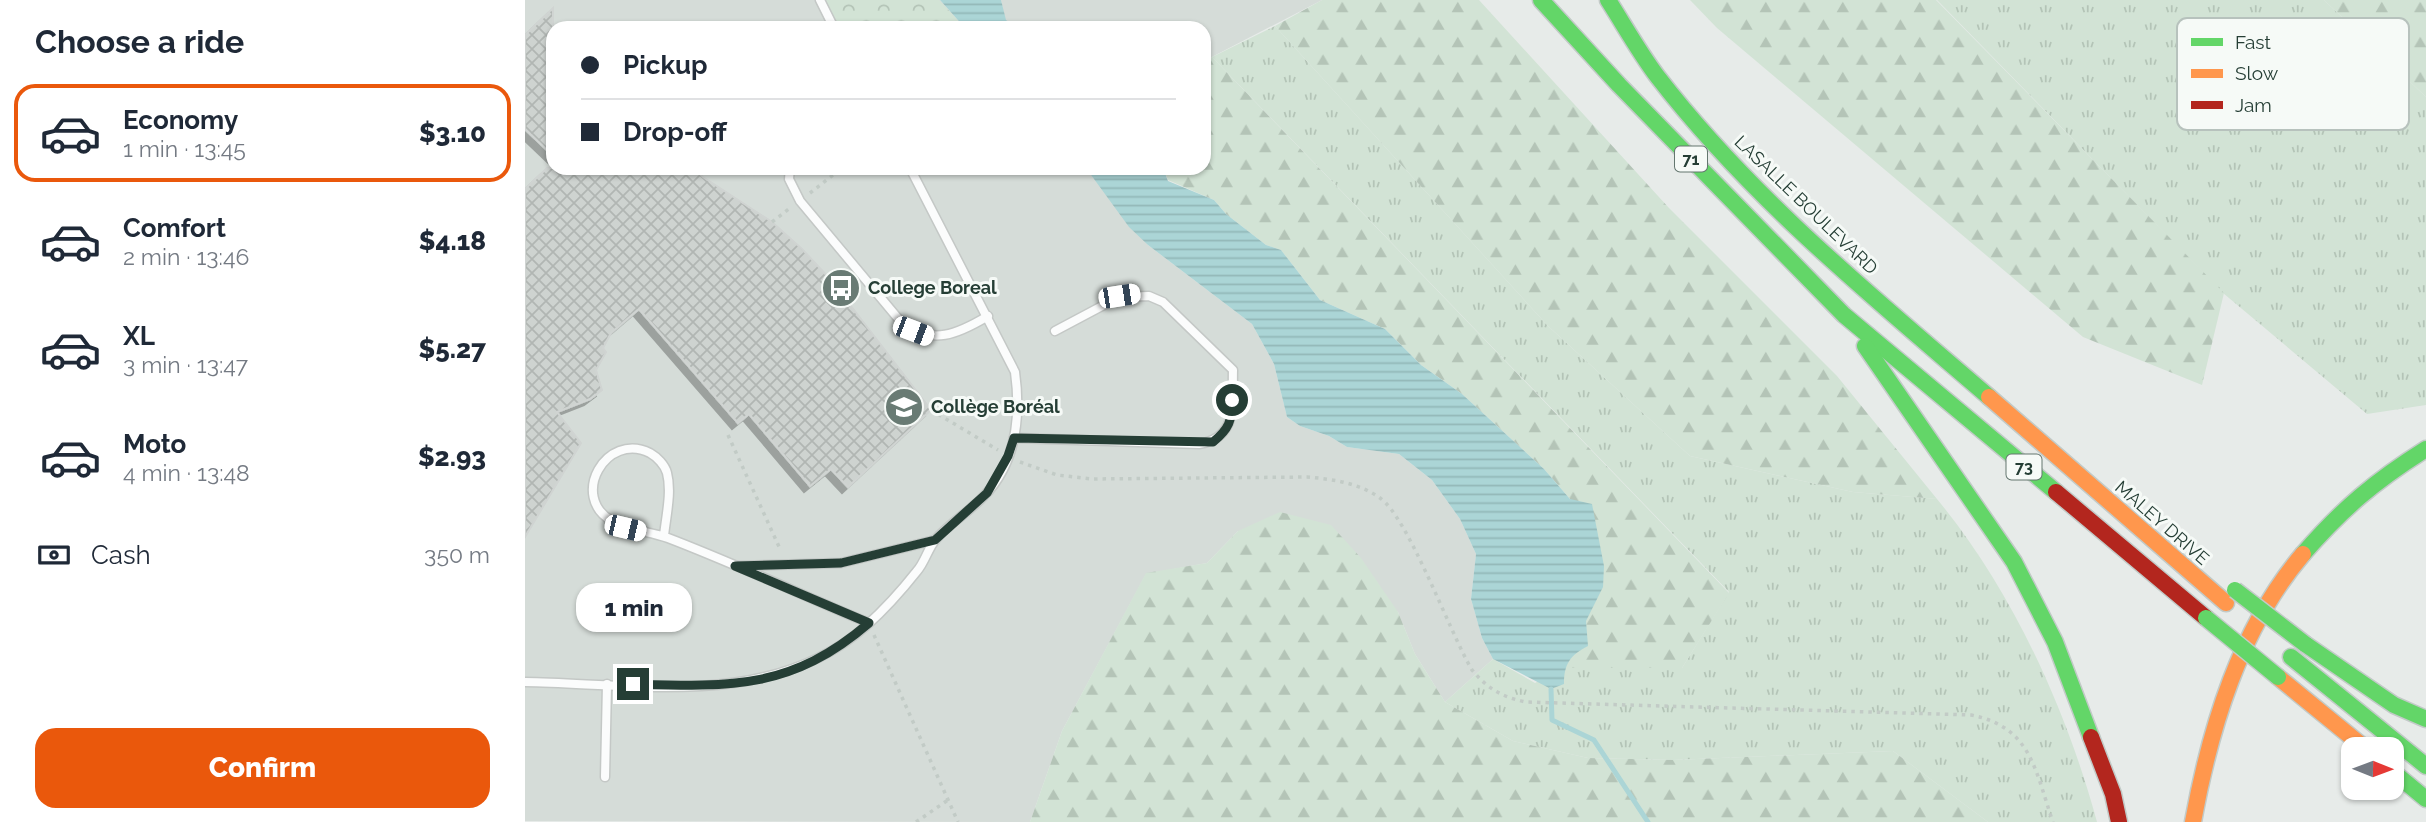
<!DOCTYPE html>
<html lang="en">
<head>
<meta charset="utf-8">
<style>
  :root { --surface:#fff; --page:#f2f2f3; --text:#1f2937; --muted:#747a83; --line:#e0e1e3; --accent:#ea580c }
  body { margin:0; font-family:Raleway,sans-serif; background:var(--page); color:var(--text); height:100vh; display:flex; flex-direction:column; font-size:26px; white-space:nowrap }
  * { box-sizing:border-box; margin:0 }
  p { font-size:23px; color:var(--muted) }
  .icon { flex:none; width:38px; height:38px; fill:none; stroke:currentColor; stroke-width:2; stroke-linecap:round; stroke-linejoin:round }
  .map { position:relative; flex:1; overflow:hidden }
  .drawer { display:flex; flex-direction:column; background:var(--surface); width:525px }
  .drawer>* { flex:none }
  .hud { position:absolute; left:21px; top:21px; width:665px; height:154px; border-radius:21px; box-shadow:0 2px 5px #0004; display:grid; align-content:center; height:154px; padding:0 35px; background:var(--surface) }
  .needle { width:46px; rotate:91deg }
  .controls { position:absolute; left:1816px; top:737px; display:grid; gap:14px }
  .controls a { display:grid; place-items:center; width:63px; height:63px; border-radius:14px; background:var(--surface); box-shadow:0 2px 5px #0004; font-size:35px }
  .end { position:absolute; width:32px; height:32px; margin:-16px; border:9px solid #253e35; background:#fff; box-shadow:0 0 0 4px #fff }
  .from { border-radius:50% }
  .bubble { position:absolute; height:49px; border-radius:21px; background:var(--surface); box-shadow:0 2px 5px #0004; font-size:23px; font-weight:800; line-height:49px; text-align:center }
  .car { position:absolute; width:21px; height:42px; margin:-21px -10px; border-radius:9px; box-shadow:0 0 5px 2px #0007; background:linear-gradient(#fff 24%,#345 0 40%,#fff 0 76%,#345 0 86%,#fff 0) }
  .hud b { display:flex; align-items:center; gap:24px; height:66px; font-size:26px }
  .hud b+b { border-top:2px solid var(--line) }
  .hud i { width:18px; height:18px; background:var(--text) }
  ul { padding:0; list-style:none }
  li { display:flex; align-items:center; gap:21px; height:98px; margin:0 14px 10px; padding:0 21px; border:4px solid transparent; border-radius:21px }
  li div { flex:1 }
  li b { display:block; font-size:26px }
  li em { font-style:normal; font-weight:800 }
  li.selected { border-color:var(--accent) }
  li>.icon { width:63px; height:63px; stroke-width:1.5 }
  h2 { padding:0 35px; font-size:32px; line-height:84px }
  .pay { display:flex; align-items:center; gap:18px; height:77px; padding:0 35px; font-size:26px }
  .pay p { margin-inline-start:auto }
  .button { display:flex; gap:14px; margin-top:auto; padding:14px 35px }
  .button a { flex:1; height:80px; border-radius:21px; background:var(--accent); color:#fff; font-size:28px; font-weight:800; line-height:80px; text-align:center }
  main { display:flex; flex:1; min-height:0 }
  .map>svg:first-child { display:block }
  .built { fill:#d5dcd8 }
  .grass { fill:url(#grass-tufts) }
  .forest { fill:url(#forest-firs) }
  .park { fill:url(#park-crowns) }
  .water { fill:url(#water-rules) }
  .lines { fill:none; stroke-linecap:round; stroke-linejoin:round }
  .stream { stroke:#abd5d6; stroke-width:5 }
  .building { fill:url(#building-cross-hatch); stroke:#d0d4d2; stroke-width:2; filter:url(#shadow) }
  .lane-casing { stroke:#c4c8c6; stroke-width:11 }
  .fast-casing { stroke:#c2cac7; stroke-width:19 }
  .slow-casing { stroke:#c2cac7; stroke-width:19 }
  .jam-casing { stroke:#c2cac7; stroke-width:19 }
  .path { stroke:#c2cbc6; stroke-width:3.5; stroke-dasharray:3.5 5; stroke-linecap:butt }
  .lane { stroke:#fbfcfc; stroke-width:8 }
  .fast { stroke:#63d668; stroke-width:16 }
  .slow { stroke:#ff974d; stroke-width:16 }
  .jam { stroke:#b3261e; stroke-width:16 }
  .fast-bridge-casing { stroke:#c2cac7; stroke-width:19; stroke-linecap:butt }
  .fast-bridge { stroke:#63d668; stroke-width:16 }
  .route { stroke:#253e35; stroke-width:9 }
  .labels { text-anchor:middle; stroke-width:6; stroke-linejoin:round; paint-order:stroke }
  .shield { fill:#f6faf7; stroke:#64766f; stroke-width:2 }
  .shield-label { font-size:16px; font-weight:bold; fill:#253e35 }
  .street-label { font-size:18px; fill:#253e35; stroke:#f6faf7 }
  .poi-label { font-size:18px; font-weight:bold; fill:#253e35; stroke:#f6faf7; text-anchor:start }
  .key { fill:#f6faf7; stroke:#b7c2bd; stroke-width:2 }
  .key-label { font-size:19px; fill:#253e35 }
</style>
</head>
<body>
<main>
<section class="drawer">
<h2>Choose a ride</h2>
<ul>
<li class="selected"><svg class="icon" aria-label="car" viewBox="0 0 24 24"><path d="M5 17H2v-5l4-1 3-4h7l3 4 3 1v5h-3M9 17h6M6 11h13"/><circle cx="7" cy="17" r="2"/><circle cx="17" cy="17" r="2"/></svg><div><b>Economy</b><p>1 min · 13:45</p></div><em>$3.10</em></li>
<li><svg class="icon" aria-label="car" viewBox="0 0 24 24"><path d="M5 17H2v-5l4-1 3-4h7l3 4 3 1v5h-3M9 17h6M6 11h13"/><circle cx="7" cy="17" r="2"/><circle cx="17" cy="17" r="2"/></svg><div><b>Comfort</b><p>2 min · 13:46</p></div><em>$4.18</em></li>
<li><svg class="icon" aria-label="car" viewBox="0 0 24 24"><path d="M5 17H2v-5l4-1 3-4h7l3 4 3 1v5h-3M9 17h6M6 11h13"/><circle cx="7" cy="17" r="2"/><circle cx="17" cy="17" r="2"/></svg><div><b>XL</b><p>3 min · 13:47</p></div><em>$5.27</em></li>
<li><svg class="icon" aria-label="car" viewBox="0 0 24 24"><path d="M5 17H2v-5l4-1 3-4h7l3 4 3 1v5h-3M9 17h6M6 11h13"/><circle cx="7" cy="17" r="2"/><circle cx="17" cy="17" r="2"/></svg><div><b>Moto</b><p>4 min · 13:48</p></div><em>$2.93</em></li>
</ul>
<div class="pay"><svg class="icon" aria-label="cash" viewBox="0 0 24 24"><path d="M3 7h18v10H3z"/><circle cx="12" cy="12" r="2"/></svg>Cash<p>350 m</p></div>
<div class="button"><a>Confirm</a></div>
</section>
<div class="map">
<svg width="1901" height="822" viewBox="0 0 1901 822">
  <defs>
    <pattern id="grass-tufts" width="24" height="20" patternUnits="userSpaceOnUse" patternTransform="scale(1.75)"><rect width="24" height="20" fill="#d2e3d5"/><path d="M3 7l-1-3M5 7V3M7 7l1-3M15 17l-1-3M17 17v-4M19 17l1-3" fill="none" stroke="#b4c4b7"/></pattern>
    <pattern id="forest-firs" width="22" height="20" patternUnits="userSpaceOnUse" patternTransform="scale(1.75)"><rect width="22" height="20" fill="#d2e3d5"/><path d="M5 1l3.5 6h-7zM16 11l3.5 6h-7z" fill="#b4c4b7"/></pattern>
    <pattern id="park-crowns" width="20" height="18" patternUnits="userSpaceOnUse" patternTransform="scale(1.75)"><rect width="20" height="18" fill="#d2e3d5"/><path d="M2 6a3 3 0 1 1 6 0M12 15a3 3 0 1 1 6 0" fill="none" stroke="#b4c4b7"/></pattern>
    <pattern id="water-rules" width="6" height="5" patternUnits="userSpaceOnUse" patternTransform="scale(1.75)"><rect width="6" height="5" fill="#abd5d6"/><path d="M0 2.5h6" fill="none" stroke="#93b8b8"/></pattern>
    <pattern id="building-cross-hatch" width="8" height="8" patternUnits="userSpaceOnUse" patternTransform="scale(1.75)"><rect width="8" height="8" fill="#ced3d0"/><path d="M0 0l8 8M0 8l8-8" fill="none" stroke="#b1b6b3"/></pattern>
    <filter id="shadow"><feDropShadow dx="-6" dy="6" stdDeviation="0" flood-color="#0004"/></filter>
  </defs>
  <rect width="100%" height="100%" fill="#e7ebe9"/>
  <g class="built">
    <polygon points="0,0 415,0 440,28 28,28 28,168 561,168 623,245 727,324 749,364 762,417 775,426 804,436 822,447 874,454 907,480 935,519 951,554 946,599 957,638 968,659 920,702 890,654 873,612 713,531 682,563 621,574 537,731 505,822 0,821"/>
    <polygon points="476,0 797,0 679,61 679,28 493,28 480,20"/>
  </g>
  <g class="grass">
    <polygon points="1412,0 1799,0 1901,97 1901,405 1842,414 1698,293"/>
    <path d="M 750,26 L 1023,326 L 1165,456 L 1328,492 L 1412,499 C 1487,590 1541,708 1572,822 L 1463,822 L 1368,751 L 1148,760 L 1063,758 L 988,741 L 920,702 L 968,659 L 1010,683 L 1039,668 L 1157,668 L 1204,592 L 687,57 Z"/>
  </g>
  <g class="forest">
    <polygon points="797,0 954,0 1144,208 1312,376 1412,499 1328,492 1165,456 1023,326 750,26"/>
    <polygon points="1165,0 1411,0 1699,293 1677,385 1558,337 1192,28"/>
    <polygon points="1799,0 1901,0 1901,97"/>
    <polygon points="687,57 1204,593 1157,668 1039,668 1049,653 1062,646 1045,499 1019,469 937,394 896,365 860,329 795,300 756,250 741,245 701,214 689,200 643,180 638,168 679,168 679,61"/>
    <polygon points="755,512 806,525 836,558 873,612 890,654 920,702 988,741 1063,758 1148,760 1368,751 1463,822 505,822 537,731 621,573 682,563 713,531"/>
  </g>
  <polygon class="park" points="296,0 414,0 440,28 309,28"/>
  <g class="water">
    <polygon points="415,0 476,0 481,20 493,28 440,28"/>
    <path d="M 561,168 L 638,168 L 643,181 L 689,200 L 701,214 L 741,245 L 756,250 L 795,300 L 860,329 L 896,365 L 937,394 L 1019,469 L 1045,499 L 1067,504 L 1079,566 L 1078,587 L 1061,621 L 1063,646 C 1045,655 1039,664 1039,684 L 1026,689 L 968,659 L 957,638 L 946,599 L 951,554 L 935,519 L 907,480 L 874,454 L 822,447 L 804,436 L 775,426 L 762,417 L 749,364 L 727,324 L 623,245 L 604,227 Z"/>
  </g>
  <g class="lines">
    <polyline class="stream" points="1026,689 1027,720 1069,740 1123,822"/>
  </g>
  <g class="building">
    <polygon points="28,8 28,156 0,129 0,35"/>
    <polygon points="22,168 169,168 178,177 247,222 277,249 305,279 406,410 323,487 306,469 285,486 224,414 213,423 114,309 86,333 78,348 81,352 71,370 77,390 65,399 32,412 56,443 0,537 0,189"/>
  </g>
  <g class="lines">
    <defs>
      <g id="lane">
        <polyline points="295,0 309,28"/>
        <path d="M 265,168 L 264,179 L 275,201 L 376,322 C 407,346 433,334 463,316"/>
        <path d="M 489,438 L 674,444 C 714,438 707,402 708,370 L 638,302 L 624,296 L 594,297 L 530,331"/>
        <path d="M 139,536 C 141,516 147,492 142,473 C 140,465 132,457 125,453 C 81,431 44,497 87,521 C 105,531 124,531 143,538 C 211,564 277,595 344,623"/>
        <polyline points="213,566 316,563 410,540"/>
        <path d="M 0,682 C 116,684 247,709 341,626 C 359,610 377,590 392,571 C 400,562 403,548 411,539 C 425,523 444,512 459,496 C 491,463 496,416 490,372 L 385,168"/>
        <polyline points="80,777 82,684"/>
      </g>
      <g id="fast">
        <polyline points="1016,0 1094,85 1319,315 1531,492"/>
        <path d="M 1083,0 C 1099,25 1114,52 1132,76 C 1226,198 1348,297 1464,397"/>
        <polyline points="1340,346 1489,562 1530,642 1566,737"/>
        <path d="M 1778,554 C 1818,508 1850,481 1901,449"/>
        <polyline points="1780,644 1869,705 1901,719"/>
        <polyline points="1766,657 1901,766"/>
        <polyline points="1867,771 1901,799"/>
      </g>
      <g id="slow">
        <polyline points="1464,397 1701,603"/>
        <polyline points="1753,677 1841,749"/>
        <path d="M 1668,822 C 1685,728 1715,628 1778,554"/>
      </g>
      <g id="jam">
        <polyline points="1531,492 1681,618"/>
        <polyline points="1566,737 1588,794 1594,822"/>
      </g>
    </defs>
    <use href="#lane" class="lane-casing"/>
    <use href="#fast" class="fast-casing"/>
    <use href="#slow" class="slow-casing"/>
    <use href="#jam" class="jam-casing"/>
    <g class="path">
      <polyline points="285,193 317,168"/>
      <polyline points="247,222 265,208"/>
      <polyline points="406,410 473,450"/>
      <polyline points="203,435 256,551"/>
      <path d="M 495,462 L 532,475 L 567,479 L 782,477 C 807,479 834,483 855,498 C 883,517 925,633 947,670 C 963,689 977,697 1001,702 L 1446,715 C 1507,727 1510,771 1528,822"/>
      <polyline points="349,635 433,822"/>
      <polyline points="391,822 423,800"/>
    </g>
    <use href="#lane" class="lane"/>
    <use href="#fast" class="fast"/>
    <use href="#slow" class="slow"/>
    <use href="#jam" class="jam"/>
    <defs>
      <g id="fast-bridge">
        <polyline points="1710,590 1780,644"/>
        <polyline points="1681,618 1753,677"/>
      </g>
    </defs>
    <use href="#fast-bridge" class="fast-bridge-casing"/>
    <use href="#fast-bridge" class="fast-bridge"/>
  </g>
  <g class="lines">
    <path class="route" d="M 108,684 C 205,687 266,690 344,623 L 210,566 L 316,563 L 410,540 L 462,493 L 483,456 L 489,438 L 688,442 C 704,429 707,421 707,400"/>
  </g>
  <defs>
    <symbol id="bus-disc" viewBox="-11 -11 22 22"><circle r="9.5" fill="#697b74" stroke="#f6faf7"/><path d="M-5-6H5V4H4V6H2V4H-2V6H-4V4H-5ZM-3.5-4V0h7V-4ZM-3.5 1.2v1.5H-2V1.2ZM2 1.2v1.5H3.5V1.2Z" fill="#fff"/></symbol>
    <symbol id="university-disc" viewBox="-11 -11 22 22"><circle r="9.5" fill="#697b74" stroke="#f6faf7"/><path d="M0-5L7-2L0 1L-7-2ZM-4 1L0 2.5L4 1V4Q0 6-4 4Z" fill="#fff"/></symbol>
  </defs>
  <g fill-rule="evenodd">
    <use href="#bus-disc" x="294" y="266" width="44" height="44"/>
    <use href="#university-disc" x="357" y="385" width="44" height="44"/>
  </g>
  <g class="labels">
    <g class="shield">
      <rect x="1150" y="146.5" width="32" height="25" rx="5"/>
      <rect x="1481.5" y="454.5" width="35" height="25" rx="5"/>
    </g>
    <g class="shield-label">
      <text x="1166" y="165">71</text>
      <text x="1499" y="473">73</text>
    </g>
    <g class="street-label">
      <text transform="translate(1281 205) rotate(44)" y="6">LASALLE BOULEVARD</text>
      <text transform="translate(1637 523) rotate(41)" y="6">MALEY DRIVE</text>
    </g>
    <g class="poi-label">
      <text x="343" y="294">College Boreal</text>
      <text x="406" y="413">Collège Boréal</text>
    </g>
  </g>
  <rect x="1652" y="18" width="232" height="112" rx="10" class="key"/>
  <rect x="1666" y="38" width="32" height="8" fill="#63d668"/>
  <rect x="1666" y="69" width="32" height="9" fill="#ff974d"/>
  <rect x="1666" y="101" width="32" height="8" fill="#b3261e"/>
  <g class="key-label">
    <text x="1710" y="49">Fast</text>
    <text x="1710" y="80">Slow</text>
    <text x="1710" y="112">Jam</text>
  </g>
</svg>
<div class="controls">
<a><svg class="needle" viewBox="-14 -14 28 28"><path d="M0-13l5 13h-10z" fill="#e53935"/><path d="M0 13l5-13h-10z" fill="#747a83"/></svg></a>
</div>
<i class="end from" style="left:707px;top:400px"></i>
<i class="end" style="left:108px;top:684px"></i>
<div class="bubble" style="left:51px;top:583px;width:116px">1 min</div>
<i class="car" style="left:594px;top:296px;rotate:81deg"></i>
<i class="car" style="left:388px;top:331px;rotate:111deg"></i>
<i class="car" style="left:100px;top:528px;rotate:103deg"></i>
<div class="hud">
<b><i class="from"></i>Pickup</b>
<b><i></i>Drop-off</b>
</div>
</div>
</main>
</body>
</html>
